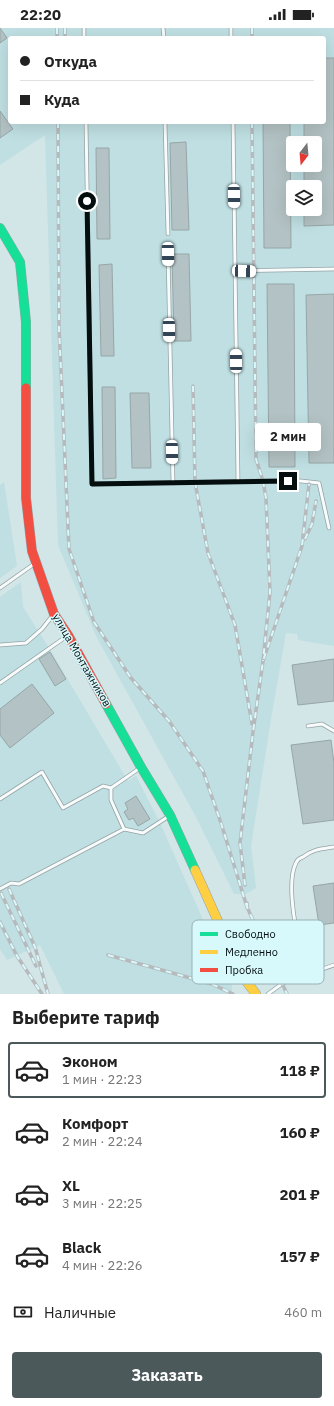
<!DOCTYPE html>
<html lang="ru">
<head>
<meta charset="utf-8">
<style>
  :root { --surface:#fff; --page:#f2f2f2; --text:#222; --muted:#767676; --line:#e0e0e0; --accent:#4c595b }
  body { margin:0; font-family:"IBM Plex Sans",sans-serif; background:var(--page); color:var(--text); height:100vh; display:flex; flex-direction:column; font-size:15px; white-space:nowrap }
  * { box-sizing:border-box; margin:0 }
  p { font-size:13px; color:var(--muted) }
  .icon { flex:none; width:22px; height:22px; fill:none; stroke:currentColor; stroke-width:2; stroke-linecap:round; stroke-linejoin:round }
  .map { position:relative; height:966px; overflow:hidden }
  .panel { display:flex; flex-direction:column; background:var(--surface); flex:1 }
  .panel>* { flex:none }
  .banner { position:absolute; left:8px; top:8px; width:318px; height:88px; border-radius:4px; box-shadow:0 4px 16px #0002; display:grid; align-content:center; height:88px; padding:0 12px; background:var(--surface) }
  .needle { width:26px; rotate:196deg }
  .buttons { position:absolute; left:286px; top:108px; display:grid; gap:8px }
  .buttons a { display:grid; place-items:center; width:36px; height:36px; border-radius:4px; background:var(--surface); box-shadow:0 4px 16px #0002; font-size:20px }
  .end { position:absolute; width:18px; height:18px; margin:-9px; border:5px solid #040e0f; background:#fff; box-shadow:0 0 0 2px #fff }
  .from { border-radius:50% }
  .bubble { position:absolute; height:28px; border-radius:4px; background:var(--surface); box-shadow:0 4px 16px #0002; font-size:13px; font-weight:700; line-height:28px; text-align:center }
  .car { position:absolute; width:12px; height:24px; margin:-12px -6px; border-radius:5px; box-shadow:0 0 3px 1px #0007; background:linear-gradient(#fff 24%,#345 0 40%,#fff 0 76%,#345 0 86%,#fff 0) }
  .banner b { display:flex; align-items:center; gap:14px; height:38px; font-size:15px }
  .banner b+b { border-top:1px solid var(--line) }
  .banner i { width:10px; height:10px; background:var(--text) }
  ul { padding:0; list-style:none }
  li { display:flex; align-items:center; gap:12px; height:56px; margin:0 8px 6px; padding:0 4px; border:2px solid transparent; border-radius:4px }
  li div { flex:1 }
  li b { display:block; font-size:15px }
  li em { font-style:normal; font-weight:700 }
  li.active { border-color:var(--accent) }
  li>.icon { width:36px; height:36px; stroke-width:1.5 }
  h2 { padding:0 12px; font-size:18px; line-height:48px }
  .pay { display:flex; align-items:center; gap:10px; height:44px; padding:0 12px; font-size:15px }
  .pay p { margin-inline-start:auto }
  .button { display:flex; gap:8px; margin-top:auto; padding:8px 12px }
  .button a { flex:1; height:46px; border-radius:4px; background:var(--accent); color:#fff; font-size:16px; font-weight:700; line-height:46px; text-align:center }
  .status { display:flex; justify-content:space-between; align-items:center; height:28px; padding:0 20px; background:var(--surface); direction:ltr }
  .status svg { height:11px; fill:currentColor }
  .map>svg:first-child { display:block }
  .built { fill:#bfdfe2; fill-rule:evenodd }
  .building { fill:#b3c2c4; stroke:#97a6a7 }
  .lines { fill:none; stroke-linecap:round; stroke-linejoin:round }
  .lane-casing { stroke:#95a3a4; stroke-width:4.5 }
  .fast-casing { stroke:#95a3a4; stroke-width:10 }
  .slow-casing { stroke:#95a3a4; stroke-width:10 }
  .jam-casing { stroke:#95a3a4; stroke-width:10 }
  .lane { stroke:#f8fbfb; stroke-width:3 }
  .fast { stroke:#16e098; stroke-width:9 }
  .slow { stroke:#ffcf43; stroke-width:9 }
  .jam { stroke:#f24e42; stroke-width:9 }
  .rail-casing { stroke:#b6babc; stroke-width:3.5 }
  .rail { stroke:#d8f9fc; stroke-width:2; stroke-dasharray:6; stroke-linecap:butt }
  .route { stroke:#040e0f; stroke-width:5 }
  .labels { text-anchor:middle; stroke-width:3; stroke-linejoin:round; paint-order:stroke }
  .street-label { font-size:11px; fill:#040e0f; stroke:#d8f9fc }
  .key { fill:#d8f9fc; stroke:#98b2b5; stroke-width:1 }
  .key-label { font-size:11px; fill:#040e0f }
</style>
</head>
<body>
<div class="status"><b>22:20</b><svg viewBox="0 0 49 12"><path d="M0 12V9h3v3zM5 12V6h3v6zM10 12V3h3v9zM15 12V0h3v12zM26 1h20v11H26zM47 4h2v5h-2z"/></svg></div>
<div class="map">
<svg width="334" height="966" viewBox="0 0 334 966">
  <rect width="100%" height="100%" fill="#d2e5e7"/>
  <g class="built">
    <path d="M 0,0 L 334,0 L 334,618 L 298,612 L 297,606 L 286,605 L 271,691 L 251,818 L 256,860 L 246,866 L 234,866 L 196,789 L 97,610 L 58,517 L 45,107 L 0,137 ZM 10,10 L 324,10 L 324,94 L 10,94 ZM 293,115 L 315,115 L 315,137 L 293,137 ZM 293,159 L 315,159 L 315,181 L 293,181 Z"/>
    <polygon points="4,454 17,538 0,550 0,457"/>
    <polygon points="21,554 23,579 49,620 128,753 136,748 160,795 232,957 232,966 64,966 40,917 7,932 0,921 0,569"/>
  </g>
  <g class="building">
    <polygon points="0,0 7,10 0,15"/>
    <polygon points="324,30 334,30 334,197 304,198 304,181 315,181 315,159 304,159 304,137 315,137 315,115 304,115 304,94 324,94"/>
    <polygon points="0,83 13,101 0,110"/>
    <polygon points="263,94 290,94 291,220 264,220"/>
    <polygon points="186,114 189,202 172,202 170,115"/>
    <polygon points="96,120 109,120 110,211 97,211"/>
    <polygon points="172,226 189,226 191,313 174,313"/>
    <polygon points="112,236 114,328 101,328 99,237"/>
    <polygon points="267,256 294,256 295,439 269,439"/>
    <polygon points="334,266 334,435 309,435 306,267"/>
    <polygon points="102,359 115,359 116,450 103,451"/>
    <polygon points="130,365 149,365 151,440 132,440"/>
    <polygon points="50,624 66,651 55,658 39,631"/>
    <polygon points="334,631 334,673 298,677 292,637"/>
    <polygon points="32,656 54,685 10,720 0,707 0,681"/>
    <polygon points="331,712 334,735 334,792 303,796 291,717"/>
    <polygon points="136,768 150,791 138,798 133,790 129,792 124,784 128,781 125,775"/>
    <polygon points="334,855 334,895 319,897 313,858"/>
  </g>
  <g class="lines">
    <defs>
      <g id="lane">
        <polyline points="84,0 84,10"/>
        <polyline points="163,0 164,10"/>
        <polyline points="231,0 231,10"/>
        <polyline points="86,94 92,456 263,453 301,453 319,455 329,500"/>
        <polyline points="165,94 168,206"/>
        <polyline points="233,94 238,453"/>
        <polyline points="168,226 173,455"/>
        <polyline points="235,243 334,241"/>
        <polyline points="0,560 34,536"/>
        <polyline points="0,617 26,615 42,601 53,587"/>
        <polyline points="0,655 67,608"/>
        <polyline points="308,698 322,696 334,703"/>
        <polyline points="111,760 111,772 124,801"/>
        <polyline points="0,771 42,744 63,780 103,758 111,760 140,740"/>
        <polyline points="0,861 11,855 19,856 124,801 143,805 169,788"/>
        <path d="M 306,947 C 300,921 284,858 296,835 C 297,832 300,830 303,829 C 313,821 321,821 334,819"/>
        <polyline points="268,966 283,955 334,937"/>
      </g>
      <g id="fast">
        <polyline points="0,200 20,234 26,294 26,360"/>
        <polyline points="106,676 141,739 170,787 195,842"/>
      </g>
      <polyline id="slow" points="195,842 243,949 256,966"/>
      <polyline id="jam" points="26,360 26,470 32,523 54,586 68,607 106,676"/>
    </defs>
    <use href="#lane" class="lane-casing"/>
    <use href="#fast" class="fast-casing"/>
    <use href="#slow" class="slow-casing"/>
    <use href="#jam" class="jam-casing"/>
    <use href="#lane" class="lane"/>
    <use href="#fast" class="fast"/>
    <use href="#slow" class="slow"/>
    <use href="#jam" class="jam"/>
    <defs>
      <g id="rail">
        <polyline points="57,0 57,10"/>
        <polyline points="65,0 65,10"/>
        <polyline points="252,0 252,10"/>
        <polyline points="58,94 59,299 69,521 94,594 131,650 169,693 203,743 221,795 247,879"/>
        <polyline points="252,94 256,431 263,453 266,470 270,564 263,633"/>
        <polyline points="193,358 195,454 208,525 235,597 252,696"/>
        <polyline points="305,511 312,496 316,473"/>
        <polyline points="245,857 240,815 253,704 263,633 302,518 309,456"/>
        <polyline points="9,861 35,919 48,966"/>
        <polyline points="1,865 36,938"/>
        <polyline points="247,875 247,879 287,966"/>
        <polyline points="0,894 17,928 42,966"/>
        <polyline points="108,927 212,956 233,966"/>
      </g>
    </defs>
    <use href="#rail" class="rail-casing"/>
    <use href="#rail" class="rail"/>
  </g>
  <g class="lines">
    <polyline class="route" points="87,173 92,456 288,453"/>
  </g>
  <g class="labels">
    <g class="street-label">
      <text transform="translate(82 632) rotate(60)" y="4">улица Монтажников</text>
    </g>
  </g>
  <rect x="192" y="892" width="132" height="64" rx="6" class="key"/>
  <rect x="200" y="904" width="18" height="4" fill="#16e098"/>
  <rect x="200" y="922" width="18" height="4" fill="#ffcf43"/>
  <rect x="200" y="940" width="18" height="4" fill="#f24e42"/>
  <g class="key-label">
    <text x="225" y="910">Свободно</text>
    <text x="225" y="928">Медленно</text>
    <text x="225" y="946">Пробка</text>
  </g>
</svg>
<div class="buttons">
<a><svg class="needle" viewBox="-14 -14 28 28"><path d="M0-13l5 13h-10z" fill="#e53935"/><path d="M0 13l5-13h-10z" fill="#767676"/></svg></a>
<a><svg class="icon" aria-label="layers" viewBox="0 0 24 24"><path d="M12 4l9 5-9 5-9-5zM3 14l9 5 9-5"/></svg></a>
</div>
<i class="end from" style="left:87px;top:173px"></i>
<i class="end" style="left:288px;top:453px"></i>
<div class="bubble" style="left:255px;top:395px;width:66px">2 мин</div>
<i class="car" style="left:234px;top:168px;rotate:179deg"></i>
<i class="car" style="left:168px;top:226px;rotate:179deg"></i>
<i class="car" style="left:244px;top:243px;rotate:92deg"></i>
<i class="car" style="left:169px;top:302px;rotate:179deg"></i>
<i class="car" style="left:236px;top:333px;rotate:359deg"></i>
<i class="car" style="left:172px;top:424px;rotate:179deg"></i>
<div class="banner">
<b><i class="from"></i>Откуда</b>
<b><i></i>Куда</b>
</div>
</div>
<section class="panel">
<h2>Выберите тариф</h2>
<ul>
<li class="active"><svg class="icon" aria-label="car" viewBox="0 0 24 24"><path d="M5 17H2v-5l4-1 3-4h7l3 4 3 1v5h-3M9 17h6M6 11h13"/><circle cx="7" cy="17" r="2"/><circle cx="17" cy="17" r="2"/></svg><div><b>Эконом</b><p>1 мин · 22:23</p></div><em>118 ₽</em></li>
<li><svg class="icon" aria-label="car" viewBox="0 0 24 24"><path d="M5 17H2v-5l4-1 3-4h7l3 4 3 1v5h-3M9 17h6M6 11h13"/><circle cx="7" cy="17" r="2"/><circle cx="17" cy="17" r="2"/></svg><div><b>Комфорт</b><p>2 мин · 22:24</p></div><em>160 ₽</em></li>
<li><svg class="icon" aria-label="car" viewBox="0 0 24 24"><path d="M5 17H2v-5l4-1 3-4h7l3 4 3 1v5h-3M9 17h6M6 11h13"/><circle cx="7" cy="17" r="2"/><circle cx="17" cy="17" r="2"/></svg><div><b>XL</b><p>3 мин · 22:25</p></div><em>201 ₽</em></li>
<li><svg class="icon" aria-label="car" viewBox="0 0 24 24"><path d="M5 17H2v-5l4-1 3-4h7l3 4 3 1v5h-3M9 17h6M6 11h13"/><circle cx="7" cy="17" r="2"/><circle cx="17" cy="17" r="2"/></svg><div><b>Black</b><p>4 мин · 22:26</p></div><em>157 ₽</em></li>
</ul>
<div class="pay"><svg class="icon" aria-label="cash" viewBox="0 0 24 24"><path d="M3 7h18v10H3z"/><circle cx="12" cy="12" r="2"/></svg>Наличные<p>460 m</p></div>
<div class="button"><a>Заказать</a></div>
</section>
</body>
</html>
